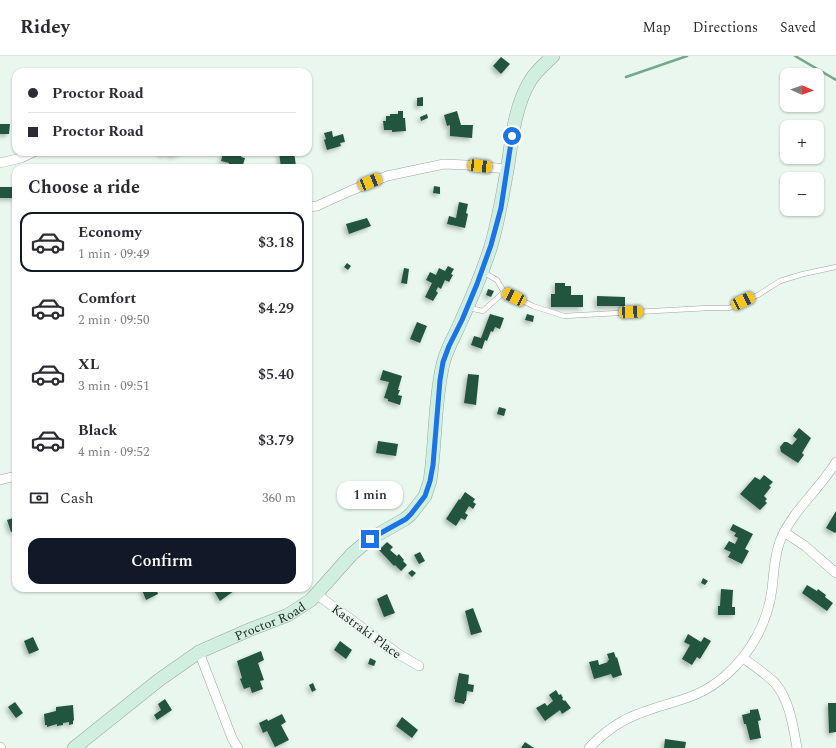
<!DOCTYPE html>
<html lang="en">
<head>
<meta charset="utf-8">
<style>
  :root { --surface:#fff; --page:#f2f2f3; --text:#2b2b33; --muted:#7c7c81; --line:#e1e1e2; --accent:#111827 }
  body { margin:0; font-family:Spectral,serif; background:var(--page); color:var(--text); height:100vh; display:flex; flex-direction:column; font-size:15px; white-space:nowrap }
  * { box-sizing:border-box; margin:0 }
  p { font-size:13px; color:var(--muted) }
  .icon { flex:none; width:22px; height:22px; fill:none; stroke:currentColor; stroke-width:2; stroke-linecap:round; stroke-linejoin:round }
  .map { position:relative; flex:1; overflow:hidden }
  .side { position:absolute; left:12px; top:108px; width:300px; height:428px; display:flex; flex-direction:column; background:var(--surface); border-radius:12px; box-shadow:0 1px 3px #0004 }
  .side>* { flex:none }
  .top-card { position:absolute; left:12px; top:12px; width:300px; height:88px; border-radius:12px; box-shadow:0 1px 3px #0004; display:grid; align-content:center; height:88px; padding:0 16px; background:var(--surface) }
  .needle { width:26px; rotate:92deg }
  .controls { position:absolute; left:780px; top:12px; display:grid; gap:8px }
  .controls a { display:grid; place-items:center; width:44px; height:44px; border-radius:8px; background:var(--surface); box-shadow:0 1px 3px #0004; font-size:20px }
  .end { position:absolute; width:18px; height:18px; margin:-9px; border:5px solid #1a73e8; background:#fff; box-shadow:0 0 0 2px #fff }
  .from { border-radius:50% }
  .bubble { position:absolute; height:28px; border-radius:12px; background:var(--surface); box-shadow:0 1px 3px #0004; font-size:13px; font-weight:600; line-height:28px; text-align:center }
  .car { position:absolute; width:12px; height:24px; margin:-12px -6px; border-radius:5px; box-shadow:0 0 3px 1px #0007; background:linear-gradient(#f5c518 24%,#345 0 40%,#f5c518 0 76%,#345 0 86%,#f5c518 0) }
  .top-card b { display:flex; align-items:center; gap:14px; height:38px; font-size:15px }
  .top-card b+b { border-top:1px solid var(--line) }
  .top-card i { width:10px; height:10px; background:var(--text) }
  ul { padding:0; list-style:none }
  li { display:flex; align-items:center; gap:12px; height:60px; margin:0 8px 6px; padding:0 8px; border:2px solid transparent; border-radius:12px }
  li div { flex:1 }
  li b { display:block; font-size:15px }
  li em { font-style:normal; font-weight:600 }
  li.on { border-color:var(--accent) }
  li>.icon { width:36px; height:36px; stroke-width:1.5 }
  h2 { padding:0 16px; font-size:18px; line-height:48px }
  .pay { display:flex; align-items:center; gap:10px; height:44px; padding:0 16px; font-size:15px }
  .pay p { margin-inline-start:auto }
  .primary-button { display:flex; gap:8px; margin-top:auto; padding:8px 16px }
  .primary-button a { flex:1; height:46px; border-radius:12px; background:var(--accent); color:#fff; font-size:16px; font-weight:600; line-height:46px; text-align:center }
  header { display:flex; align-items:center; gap:24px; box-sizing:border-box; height:56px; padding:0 20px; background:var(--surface); border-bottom:1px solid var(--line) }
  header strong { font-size:19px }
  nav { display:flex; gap:22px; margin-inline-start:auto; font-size:14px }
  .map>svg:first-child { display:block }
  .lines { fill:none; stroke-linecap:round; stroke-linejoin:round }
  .stream { stroke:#75a78b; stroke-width:2.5 }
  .building { fill:#24553c; filter:url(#shadow) }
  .lane-casing { stroke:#9ba7a0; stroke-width:5.5 }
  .street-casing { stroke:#9ba7a0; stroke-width:10 }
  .secondary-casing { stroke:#9ba7a0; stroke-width:14 }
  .lane { stroke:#fff; stroke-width:4.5 }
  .street { stroke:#fff; stroke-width:9 }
  .secondary { stroke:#d0efdf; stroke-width:13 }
  .route { stroke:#1a73e8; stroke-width:5 }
  .labels { text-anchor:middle; stroke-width:4; stroke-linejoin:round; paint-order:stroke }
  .street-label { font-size:13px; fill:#262b28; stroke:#e9f7ee }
</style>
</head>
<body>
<header>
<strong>Ridey</strong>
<nav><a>Map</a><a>Directions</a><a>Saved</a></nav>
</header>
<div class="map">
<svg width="836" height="692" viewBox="0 0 836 692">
  <defs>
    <filter id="shadow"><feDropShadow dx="-2.5" dy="2.5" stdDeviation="2" flood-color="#0004"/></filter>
  </defs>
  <rect width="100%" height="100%" fill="#e9f7ee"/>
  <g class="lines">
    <g class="stream">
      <polyline points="795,0 836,24"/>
      <polyline points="626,21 687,0"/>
    </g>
  </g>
  <g class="building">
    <polygon points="501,1 510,8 501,18 493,10"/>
    <polygon points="423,41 423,50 417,50 417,42"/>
    <polygon points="398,55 403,55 403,62 405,62 406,75 392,76 392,74 384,74 383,65 386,65 386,60 390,60 390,58 398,58"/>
    <polygon points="457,55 461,69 473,69 472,82 450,80 450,69 447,70 444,59"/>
    <polygon points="427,58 428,62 421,65 420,61"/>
    <polygon points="0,68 10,68 9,78 0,78"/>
    <polygon points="332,75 333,81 343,78 345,86 340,87 341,90 327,94 324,84 326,83 324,77"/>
    <polygon points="160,96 184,96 171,100 170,97 161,99"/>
    <polygon points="236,96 243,96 241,101 245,102 242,112 229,109 229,107 221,105 223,97 235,100"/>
    <polygon points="279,96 294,96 296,110 281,112"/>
    <polygon points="434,130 440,131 440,138 433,137"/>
    <rect x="0" y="131" width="16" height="11"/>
    <polygon points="459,146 468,148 466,157 468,158 465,172 447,168 449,160 456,162"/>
    <polygon points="367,162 371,170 349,178 346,168"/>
    <polygon points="347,207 351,210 348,214 344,211"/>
    <polygon points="448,210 454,213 451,218 453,219 449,226 445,224 441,233 438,231 436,235 438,237 433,245 425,241 432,227 426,224 430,216 436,219 439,212 445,215"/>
    <polygon points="404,212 409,213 407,228 401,227"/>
    <polygon points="555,227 565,227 565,230 571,230 571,239 583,239 583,251 551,251 551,238 555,238"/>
    <polygon points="488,233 494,235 491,241 486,239"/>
    <polygon points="597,240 625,241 625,250 597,250"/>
    <polygon points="490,258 504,262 500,273 495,271 493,276 491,275 487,285 485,284 482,293 471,289 474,280 481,282"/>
    <polygon points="527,258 534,260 533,266 525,264"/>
    <polygon points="417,266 427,270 420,287 410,283"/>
    <polygon points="383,314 402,320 398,334 400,334 398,339 402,340 400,349 388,345 388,343 384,342 389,326 380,324"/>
    <polygon points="468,318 479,319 476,349 464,347"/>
    <polygon points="499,351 506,353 504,360 497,358"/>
    <polygon points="799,372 811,382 802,397 804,399 798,407 781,396 780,391 784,386 787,386 792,389 797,383 793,380"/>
    <polygon points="378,385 398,388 396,400 376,397"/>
    <polygon points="764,419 773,426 769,430 771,431 764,440 767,443 765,445 767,447 760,454 740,438 755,421 760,424"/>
    <polygon points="465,436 475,443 473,446 476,448 473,453 469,450 465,457 468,459 465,464 461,462 456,470 446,463 459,443 460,444"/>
    <polygon points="836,455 836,476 835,477 826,472"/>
    <polygon points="16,461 16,474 11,476 7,464"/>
    <polygon points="733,468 753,478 745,493 749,495 742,508 728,501 731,496 724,493 729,485 735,488 738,482 734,480 736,477 730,474"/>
    <polygon points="387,486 393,491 390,494 397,500 399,498 404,504 403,505 407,509 401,515 395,509 394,510 379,494"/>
    <polygon points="420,496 425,505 419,508 414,499"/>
    <polygon points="412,514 416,517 412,521 408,517"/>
    <polygon points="703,522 708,525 705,529 701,527"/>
    <polygon points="807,529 817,535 818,533 826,539 825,541 833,547 827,555 802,537"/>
    <polygon points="146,532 156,532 158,538 146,544 142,534"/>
    <polygon points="219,532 238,532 220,545 214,535"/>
    <polygon points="721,533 733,534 732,551 735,551 735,559 718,559 718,550 720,550"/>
    <polygon points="387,538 395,557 384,561 377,543"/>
    <polygon points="473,552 482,576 471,579 465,555"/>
    <polygon points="688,578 701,586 704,581 711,585 700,603 697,601 692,609 682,603 690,589 684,586"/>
    <polygon points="33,581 39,594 29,598 24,585"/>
    <polygon points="340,585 352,594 346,603 334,594"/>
    <polygon points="261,595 264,604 258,607 264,624 260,625 263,633 252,637 250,631 244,633 240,623 242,622 237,605"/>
    <polygon points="614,596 616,602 617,601 622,619 613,622 611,618 594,623 589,606 598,604 599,609 608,606 607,605 609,604 607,598"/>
    <polygon points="370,602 376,605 374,610 368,608"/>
    <polygon points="459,617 469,619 468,628 474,629 473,636 467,635 466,645 465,645 464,648 455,646 455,643 454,643"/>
    <polygon points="313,627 316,634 312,636 309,629"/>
    <polygon points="556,634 559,639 561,638 563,642 562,643 564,645 565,644 571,652 562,658 560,654 545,665 536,652 545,647 547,650 553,645 549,639"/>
    <polygon points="165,643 172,654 157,664 154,659 161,654 158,648"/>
    <polygon points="15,646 23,657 16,662 8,651"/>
    <polygon points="828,647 836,647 836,676 829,677"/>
    <polygon points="73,649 74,664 73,665 73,668 69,669 69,666 63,667 63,669 57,670 57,668 47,671 47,669 45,669 44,658 56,655 56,651"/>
    <polygon points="758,653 761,664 758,665 761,682 750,684 746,668 744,668 742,659 750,657 750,654"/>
    <polygon points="282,658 286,666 281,669 289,684 275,691 267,675 263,677 259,667 267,663 268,665"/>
    <polygon points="402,661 418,674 412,682 396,670"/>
    <polygon points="665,683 686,686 685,692 664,692"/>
    <polygon points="525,686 534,692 521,692"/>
  </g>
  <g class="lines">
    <defs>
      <g id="lane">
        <polyline points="504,236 533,250 564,260 708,252 729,252 758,239 780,225 803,218 836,211"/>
        <polyline points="469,252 483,255 504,236 497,224 483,216"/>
      </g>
      <g id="street">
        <polyline points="0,107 21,102 34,96"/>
        <polyline points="308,151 317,150 350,135 387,120 444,108 466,109 507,113"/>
        <polyline points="0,424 16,420"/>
        <polyline points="784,476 805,490 836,517"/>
        <polyline points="316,538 400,599 419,610"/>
        <polyline points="199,596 232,682 238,692"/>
        <path d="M 743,602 C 754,610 766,618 775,627 C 790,645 793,670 797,692"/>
        <polyline points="0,691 1,692"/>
        <path d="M 589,692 C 603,677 619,665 638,658 C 672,644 697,645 726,619 C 751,597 768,566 772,533 C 774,516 774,501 780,485 C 792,455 819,434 836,406"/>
      </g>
      <g id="secondary">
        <path id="s1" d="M 74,692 L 159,624 L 199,596 L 249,574 L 288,559 L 311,544 L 352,498 L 370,483 L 405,463 L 411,458 L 425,440 L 430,425 C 436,386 434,346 443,308 C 447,291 456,278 462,263 C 473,239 483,215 491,190 C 499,163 503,136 508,109 C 512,81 515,50 530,25 C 536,15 545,8 553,0"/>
      </g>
    </defs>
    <use href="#lane" class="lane-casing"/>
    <use href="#street" class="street-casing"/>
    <use href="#secondary" class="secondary-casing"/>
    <use href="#lane" class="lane"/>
    <use href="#street" class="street"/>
    <use href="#secondary" class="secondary"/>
  </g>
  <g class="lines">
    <polyline class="route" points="370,483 406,463 411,458 425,440 430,425 433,409 440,324 443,306 449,290 462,264 477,228 491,189 501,152 512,80"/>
  </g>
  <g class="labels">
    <g class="street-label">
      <text dy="5" stroke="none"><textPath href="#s1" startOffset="235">Proctor Road</textPath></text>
      <text transform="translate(367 575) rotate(36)" y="5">Kastraki Place</text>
    </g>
  </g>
</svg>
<div class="controls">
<a><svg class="needle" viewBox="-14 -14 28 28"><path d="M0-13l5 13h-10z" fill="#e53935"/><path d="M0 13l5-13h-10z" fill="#7c7c81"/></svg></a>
<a>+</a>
<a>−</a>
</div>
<i class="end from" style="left:512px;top:80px"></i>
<i class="end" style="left:370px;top:483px"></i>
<div class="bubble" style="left:337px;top:425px;width:66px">1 min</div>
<i class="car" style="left:480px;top:110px;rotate:96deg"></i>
<i class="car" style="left:370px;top:126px;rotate:68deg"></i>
<i class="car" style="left:514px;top:241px;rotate:296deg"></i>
<i class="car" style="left:743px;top:245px;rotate:64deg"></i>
<i class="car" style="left:631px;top:256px;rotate:87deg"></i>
<div class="top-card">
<b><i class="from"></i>Proctor Road</b>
<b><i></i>Proctor Road</b>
</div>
<section class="side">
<h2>Choose a ride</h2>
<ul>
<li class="on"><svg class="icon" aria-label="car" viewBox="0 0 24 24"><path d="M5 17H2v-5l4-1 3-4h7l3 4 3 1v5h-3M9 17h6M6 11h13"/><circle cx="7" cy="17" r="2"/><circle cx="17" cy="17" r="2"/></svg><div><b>Economy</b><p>1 min · 09:49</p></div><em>$3.18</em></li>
<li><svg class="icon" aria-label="car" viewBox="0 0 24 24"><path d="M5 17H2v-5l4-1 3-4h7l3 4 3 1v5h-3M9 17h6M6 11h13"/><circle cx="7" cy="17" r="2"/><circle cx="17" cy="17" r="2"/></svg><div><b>Comfort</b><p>2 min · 09:50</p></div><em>$4.29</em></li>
<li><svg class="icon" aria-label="car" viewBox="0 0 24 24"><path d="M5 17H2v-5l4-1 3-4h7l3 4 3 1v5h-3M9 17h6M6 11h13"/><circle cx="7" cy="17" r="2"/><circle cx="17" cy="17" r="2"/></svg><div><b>XL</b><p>3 min · 09:51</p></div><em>$5.40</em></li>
<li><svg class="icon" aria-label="car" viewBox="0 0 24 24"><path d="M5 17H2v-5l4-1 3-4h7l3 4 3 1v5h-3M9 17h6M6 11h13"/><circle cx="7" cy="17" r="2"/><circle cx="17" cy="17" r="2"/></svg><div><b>Black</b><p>4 min · 09:52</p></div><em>$3.79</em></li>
</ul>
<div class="pay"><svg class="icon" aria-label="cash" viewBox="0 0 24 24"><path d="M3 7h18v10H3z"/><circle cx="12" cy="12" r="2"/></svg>Cash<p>360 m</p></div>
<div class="primary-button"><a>Confirm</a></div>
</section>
</div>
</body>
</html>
